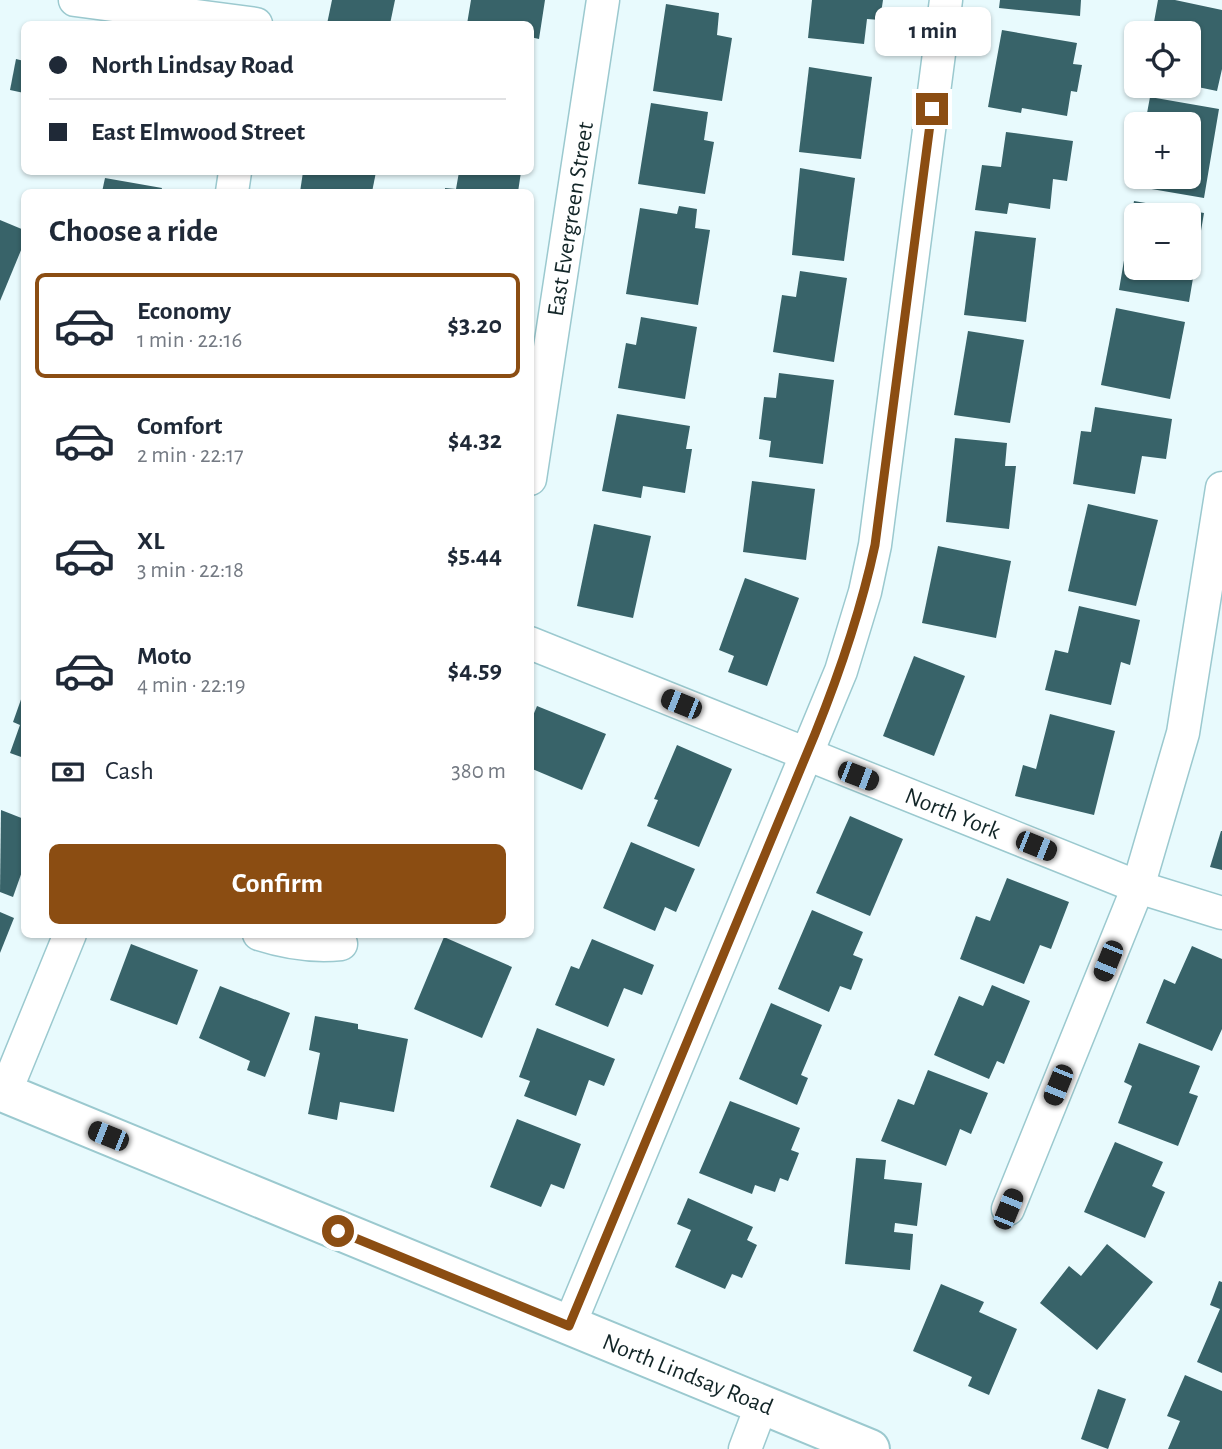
<!DOCTYPE html>
<html lang="en">
<head>
<meta charset="utf-8">
<style>
  :root { --surface:#fff; --page:#f6f6f7; --text:#1f2937; --muted:#747a83; --line:#e0e1e3; --accent:#8b4d12 }
  body { margin:0; font-family:"Alegreya Sans",sans-serif; background:var(--page); color:var(--text); height:100vh; display:flex; flex-direction:column; font-size:26px; white-space:nowrap }
  * { box-sizing:border-box; margin:0 }
  p { font-size:23px; color:var(--muted) }
  .icon { flex:none; width:38px; height:38px; fill:none; stroke:currentColor; stroke-width:2; stroke-linecap:round; stroke-linejoin:round }
  .map { position:relative; flex:1; overflow:hidden }
  .drawer { position:absolute; left:21px; top:189px; width:513px; height:749px; display:flex; flex-direction:column; background:var(--surface); border-radius:10px; box-shadow:0 2px 5px #0004 }
  .drawer>* { flex:none }
  .guide { position:absolute; left:21px; top:21px; width:513px; height:154px; border-radius:10px; box-shadow:0 2px 5px #0004; display:grid; align-content:center; height:154px; padding:0 28px; background:var(--surface) }
  .fabs { position:absolute; left:1124px; top:21px; display:grid; gap:14px }
  .fabs a { display:grid; place-items:center; width:77px; height:77px; border-radius:10px; background:var(--surface); box-shadow:0 2px 5px #0004; font-size:35px }
  .end { position:absolute; width:32px; height:32px; margin:-16px; border:9px solid #8b4d12; background:#fff; box-shadow:0 0 0 4px #fff }
  .from { border-radius:50% }
  .bubble { position:absolute; height:49px; border-radius:10px; background:var(--surface); box-shadow:0 2px 5px #0004; font-size:23px; font-weight:700; line-height:49px; text-align:center }
  .car { position:absolute; width:21px; height:42px; margin:-21px -10px; border-radius:9px; box-shadow:0 0 5px 2px #0007; background:linear-gradient(#222 24%,#8ab4d8 0 40%,#222 0 76%,#8ab4d8 0 86%,#222 0) }
  .guide b { display:flex; align-items:center; gap:24px; height:66px; font-size:26px }
  .guide b+b { border-top:2px solid var(--line) }
  .guide i { width:18px; height:18px; background:var(--text) }
  ul { padding:0; list-style:none }
  li { display:flex; align-items:center; gap:21px; height:105px; margin:0 14px 10px; padding:0 14px; border:4px solid transparent; border-radius:10px }
  li div { flex:1 }
  li b { display:block; font-size:26px }
  li em { font-style:normal; font-weight:700 }
  li.active { border-color:var(--accent) }
  li>.icon { width:63px; height:63px; stroke-width:1.5 }
  h2 { padding:0 28px; font-size:32px; line-height:84px }
  .pay { display:flex; align-items:center; gap:18px; height:77px; padding:0 28px; font-size:26px }
  .pay p { margin-inline-start:auto }
  .button { display:flex; gap:14px; margin-top:auto; padding:14px 28px }
  .button a { flex:1; height:80px; border-radius:10px; background:var(--accent); color:#fff; font-size:28px; font-weight:700; line-height:80px; text-align:center }
  .map>svg:first-child { display:block }
  .building { fill:#386369; fill-rule:evenodd }
  .lines { fill:none; stroke-linecap:round; stroke-linejoin:round }
  .minor-casing { stroke:#9bc9cf; stroke-width:35 }
  .secondary-casing { stroke:#9bc9cf; stroke-width:42 }
  .minor { stroke:#fff; stroke-width:32 }
  .secondary { stroke:#fff; stroke-width:38 }
  .route { stroke:#8b4d12; stroke-width:9 }
  .labels { text-anchor:middle; stroke-width:7; stroke-linejoin:round; paint-order:stroke }
  .street-label { font-size:24px; fill:#122527; stroke:#fff }
</style>
</head>
<body>
<div class="map">
<svg width="1222" height="1449" viewBox="0 0 1222 1449">
  <rect width="100%" height="100%" fill="#e8fafd"/>
  <g class="building">
    <polygon points="332,0 395,0 390,24 327,24"/>
    <polygon points="471,0 545,0 539,39 530,37 530,24 467,24"/>
    <polygon points="812,0 883,0 880,20 867,19 864,44 808,38"/>
    <polygon points="1000,0 1081,0 1080,16 999,8"/>
    <polygon points="1158,0 1175,0 1222,10 1222,69 1217,91 1188,85 1188,33 1152,33"/>
    <polygon points="666,4 719,13 717,35 732,38 722,101 653,91"/>
    <polygon points="1002,30 1077,43 1073,64 1082,65 1077,92 1071,91 1067,116 1022,108 1021,113 988,107"/>
    <polygon points="16,59 24,61 24,93 10,90"/>
    <polygon points="809,67 872,77 861,159 799,152"/>
    <polygon points="1150,97 1219,109 1204,198 1134,186 1136,177 1188,177 1188,124 1145,124"/>
    <polygon points="651,103 708,112 704,140 714,142 705,194 638,184"/>
    <polygon points="1006,132 1073,141 1067,181 1053,179 1050,209 1009,203 1007,214 975,210 982,165 1001,167"/>
    <polygon points="800,168 855,178 844,261 792,255"/>
    <polygon points="303,172 376,172 372,192 300,192"/>
    <polygon points="459,172 521,172 518,192 445,192 445,188 456,189"/>
    <polygon points="105,178 162,188 161,192 102,192"/>
    <path d="M 1134,201 L 1204,213 L 1189,302 L 1119,290 ZM 1136,215 L 1188,215 L 1188,268 L 1136,268 Z"/>
    <polygon points="679,206 697,209 695,228 710,230 698,305 626,294 640,208 677,214"/>
    <polygon points="0,220 24,230 24,243 0,301"/>
    <polygon points="975,231 1036,238 1026,322 964,315"/>
    <polygon points="800,271 847,278 834,362 773,352 782,295 796,297"/>
    <polygon points="1116,308 1185,322 1170,399 1101,385"/>
    <polygon points="641,317 697,327 685,399 618,388 626,343 636,345"/>
    <polygon points="968,331 1024,340 1010,423 954,415"/>
    <polygon points="779,373 834,380 823,464 769,457 771,441 759,439 764,397 776,398"/>
    <polygon points="1095,407 1172,419 1166,459 1142,456 1135,494 1073,484 1081,431 1091,432"/>
    <polygon points="617,414 690,426 686,449 692,449 685,493 643,486 641,498 602,491"/>
    <polygon points="955,438 1007,443 1005,466 1016,466 1009,529 946,522"/>
    <polygon points="752,481 815,489 806,560 743,552"/>
    <polygon points="1088,504 1158,520 1136,606 1068,591"/>
    <polygon points="594,524 651,536 633,618 577,606"/>
    <polygon points="938,546 1011,561 996,638 922,623"/>
    <polygon points="745,578 799,598 767,686 728,672 734,656 719,650"/>
    <polygon points="1079,606 1140,620 1130,665 1121,662 1111,705 1045,690 1055,650 1068,653"/>
    <polygon points="914,656 965,676 934,756 883,736"/>
    <polygon points="24,691 24,758 10,753 20,725 13,722"/>
    <polygon points="537,706 606,734 582,790 530,768 530,723"/>
    <polygon points="1050,714 1115,731 1094,815 1015,796 1023,765 1036,769"/>
    <polygon points="677,745 732,769 699,847 647,826 658,800 654,799"/>
    <polygon points="1,810 24,819 24,866 13,897 0,892"/>
    <polygon points="850,816 903,839 870,916 816,893"/>
    <polygon points="1221,831 1222,831 1222,870 1210,867"/>
    <polygon points="631,842 695,869 676,912 665,907 655,931 603,908"/>
    <polygon points="1007,878 1069,902 1051,949 1040,945 1024,984 960,959 976,916 990,921"/>
    <polygon points="812,910 863,932 853,955 863,959 851,990 840,986 829,1012 778,989"/>
    <polygon points="0,912 14,918 0,953"/>
    <polygon points="444,937 512,967 482,1038 414,1009"/>
    <polygon points="592,939 654,965 642,995 624,988 608,1027 555,1005 571,966 579,969"/>
    <polygon points="131,944 198,970 177,1025 110,1000"/>
    <polygon points="1192,946 1222,959 1222,1029 1212,1051 1146,1023 1164,979 1175,984"/>
    <polygon points="992,985 1030,1001 1004,1064 997,1061 989,1079 934,1055 959,996 983,1006"/>
    <polygon points="220,986 290,1013 265,1077 247,1070 250,1061 199,1038"/>
    <polygon points="771,1003 822,1025 801,1075 808,1078 797,1105 739,1079"/>
    <polygon points="315,1016 358,1024 358,1029 408,1039 394,1112 340,1102 337,1120 308,1114 320,1053 309,1050"/>
    <polygon points="537,1028 615,1059 604,1086 589,1080 576,1116 524,1096 530,1081 519,1077"/>
    <polygon points="1139,1043 1200,1066 1189,1093 1198,1096 1178,1146 1118,1123 1132,1086 1124,1082"/>
    <polygon points="928,1070 988,1093 971,1134 960,1129 946,1166 881,1141 898,1099 914,1105"/>
    <polygon points="730,1101 800,1128 791,1150 799,1153 788,1181 780,1178 775,1192 755,1185 752,1194 699,1173"/>
    <polygon points="517,1119 581,1144 564,1189 551,1184 541,1207 490,1187"/>
    <polygon points="1115,1142 1163,1162 1152,1186 1165,1192 1145,1238 1084,1212"/>
    <polygon points="856,1158 886,1160 884,1179 922,1183 917,1226 895,1223 894,1232 913,1234 910,1270 845,1264"/>
    <polygon points="688,1198 753,1227 747,1240 757,1245 742,1278 732,1274 725,1289 675,1267 691,1230 677,1224"/>
    <polygon points="1107,1244 1153,1282 1097,1350 1040,1303 1069,1266 1081,1276"/>
    <polygon points="1219,1281 1222,1282 1222,1373 1197,1362 1220,1309 1210,1305"/>
    <polygon points="941,1284 984,1302 979,1312 1017,1329 989,1395 968,1386 972,1377 913,1351"/>
    <polygon points="1185,1375 1222,1391 1222,1449 1168,1449 1180,1421 1167,1416"/>
    <polygon points="1098,1389 1126,1399 1108,1449 1081,1439"/>
  </g>
  <g class="lines">
    <defs>
      <g id="minor">
        <polyline points="75,0 256,24"/>
        <polyline points="232,192 235,172"/>
        <polyline points="530,479 603,0"/>
        <polyline points="530,643 1138,887 1222,913"/>
        <path d="M 259,934 C 287,943 313,947 341,944"/>
        <polyline points="5,1093 70,934"/>
        <polyline points="1008,1209 1138,887 1183,733 1222,488"/>
        <polyline points="569,1326 841,671 865,592 875,545 946,0"/>
        <polyline points="745,1449 762,1404"/>
      </g>
      <polyline id="secondary" points="0,1091 870,1449"/>
    </defs>
    <use href="#minor" class="minor-casing"/>
    <use href="#secondary" class="secondary-casing"/>
    <use href="#minor" class="minor"/>
    <use href="#secondary" class="secondary"/>
  </g>
  <g class="lines">
    <path class="route" d="M 338,1231 L 569,1326 L 815,734 C 840,672 861,610 875,545 L 932,109"/>
  </g>
  <g class="labels">
    <g class="street-label">
      <text transform="translate(570 219) rotate(-81)" y="8">East Evergreen Street</text>
      <text transform="translate(953 813) rotate(22)" y="8">North York</text>
      <text transform="translate(688 1374) rotate(22)" y="8">North Lindsay Road</text>
    </g>
  </g>
</svg>
<div class="fabs">
<a><svg class="icon" aria-label="locate" viewBox="0 0 24 24"><circle cx="12" cy="12" r="6"/><path d="M12 2v4M12 18v4M2 12h4M18 12h4"/></svg></a>
<a>+</a>
<a>−</a>
</div>
<i class="end from" style="left:338px;top:1231px"></i>
<i class="end" style="left:932px;top:109px"></i>
<div class="bubble" style="left:875px;top:7px;width:116px">1 min</div>
<i class="car" style="left:681px;top:704px;rotate:292deg"></i>
<i class="car" style="left:858px;top:776px;rotate:111deg"></i>
<i class="car" style="left:1036px;top:846px;rotate:112deg"></i>
<i class="car" style="left:1108px;top:961px;rotate:202deg"></i>
<i class="car" style="left:1058px;top:1085px;rotate:202deg"></i>
<i class="car" style="left:108px;top:1136px;rotate:292deg"></i>
<i class="car" style="left:1008px;top:1209px;rotate:22deg"></i>
<div class="guide">
<b><i class="from"></i>North Lindsay Road</b>
<b><i></i>East Elmwood Street</b>
</div>
<section class="drawer">
<h2>Choose a ride</h2>
<ul>
<li class="active"><svg class="icon" aria-label="car" viewBox="0 0 24 24"><path d="M5 17H2v-5l4-1 3-4h7l3 4 3 1v5h-3M9 17h6M6 11h13"/><circle cx="7" cy="17" r="2"/><circle cx="17" cy="17" r="2"/></svg><div><b>Economy</b><p>1 min · 22:16</p></div><em>$3.20</em></li>
<li><svg class="icon" aria-label="car" viewBox="0 0 24 24"><path d="M5 17H2v-5l4-1 3-4h7l3 4 3 1v5h-3M9 17h6M6 11h13"/><circle cx="7" cy="17" r="2"/><circle cx="17" cy="17" r="2"/></svg><div><b>Comfort</b><p>2 min · 22:17</p></div><em>$4.32</em></li>
<li><svg class="icon" aria-label="car" viewBox="0 0 24 24"><path d="M5 17H2v-5l4-1 3-4h7l3 4 3 1v5h-3M9 17h6M6 11h13"/><circle cx="7" cy="17" r="2"/><circle cx="17" cy="17" r="2"/></svg><div><b>XL</b><p>3 min · 22:18</p></div><em>$5.44</em></li>
<li><svg class="icon" aria-label="car" viewBox="0 0 24 24"><path d="M5 17H2v-5l4-1 3-4h7l3 4 3 1v5h-3M9 17h6M6 11h13"/><circle cx="7" cy="17" r="2"/><circle cx="17" cy="17" r="2"/></svg><div><b>Moto</b><p>4 min · 22:19</p></div><em>$4.59</em></li>
</ul>
<div class="pay"><svg class="icon" aria-label="cash" viewBox="0 0 24 24"><path d="M3 7h18v10H3z"/><circle cx="12" cy="12" r="2"/></svg>Cash<p>380 m</p></div>
<div class="button"><a>Confirm</a></div>
</section>
</div>
</body>
</html>
